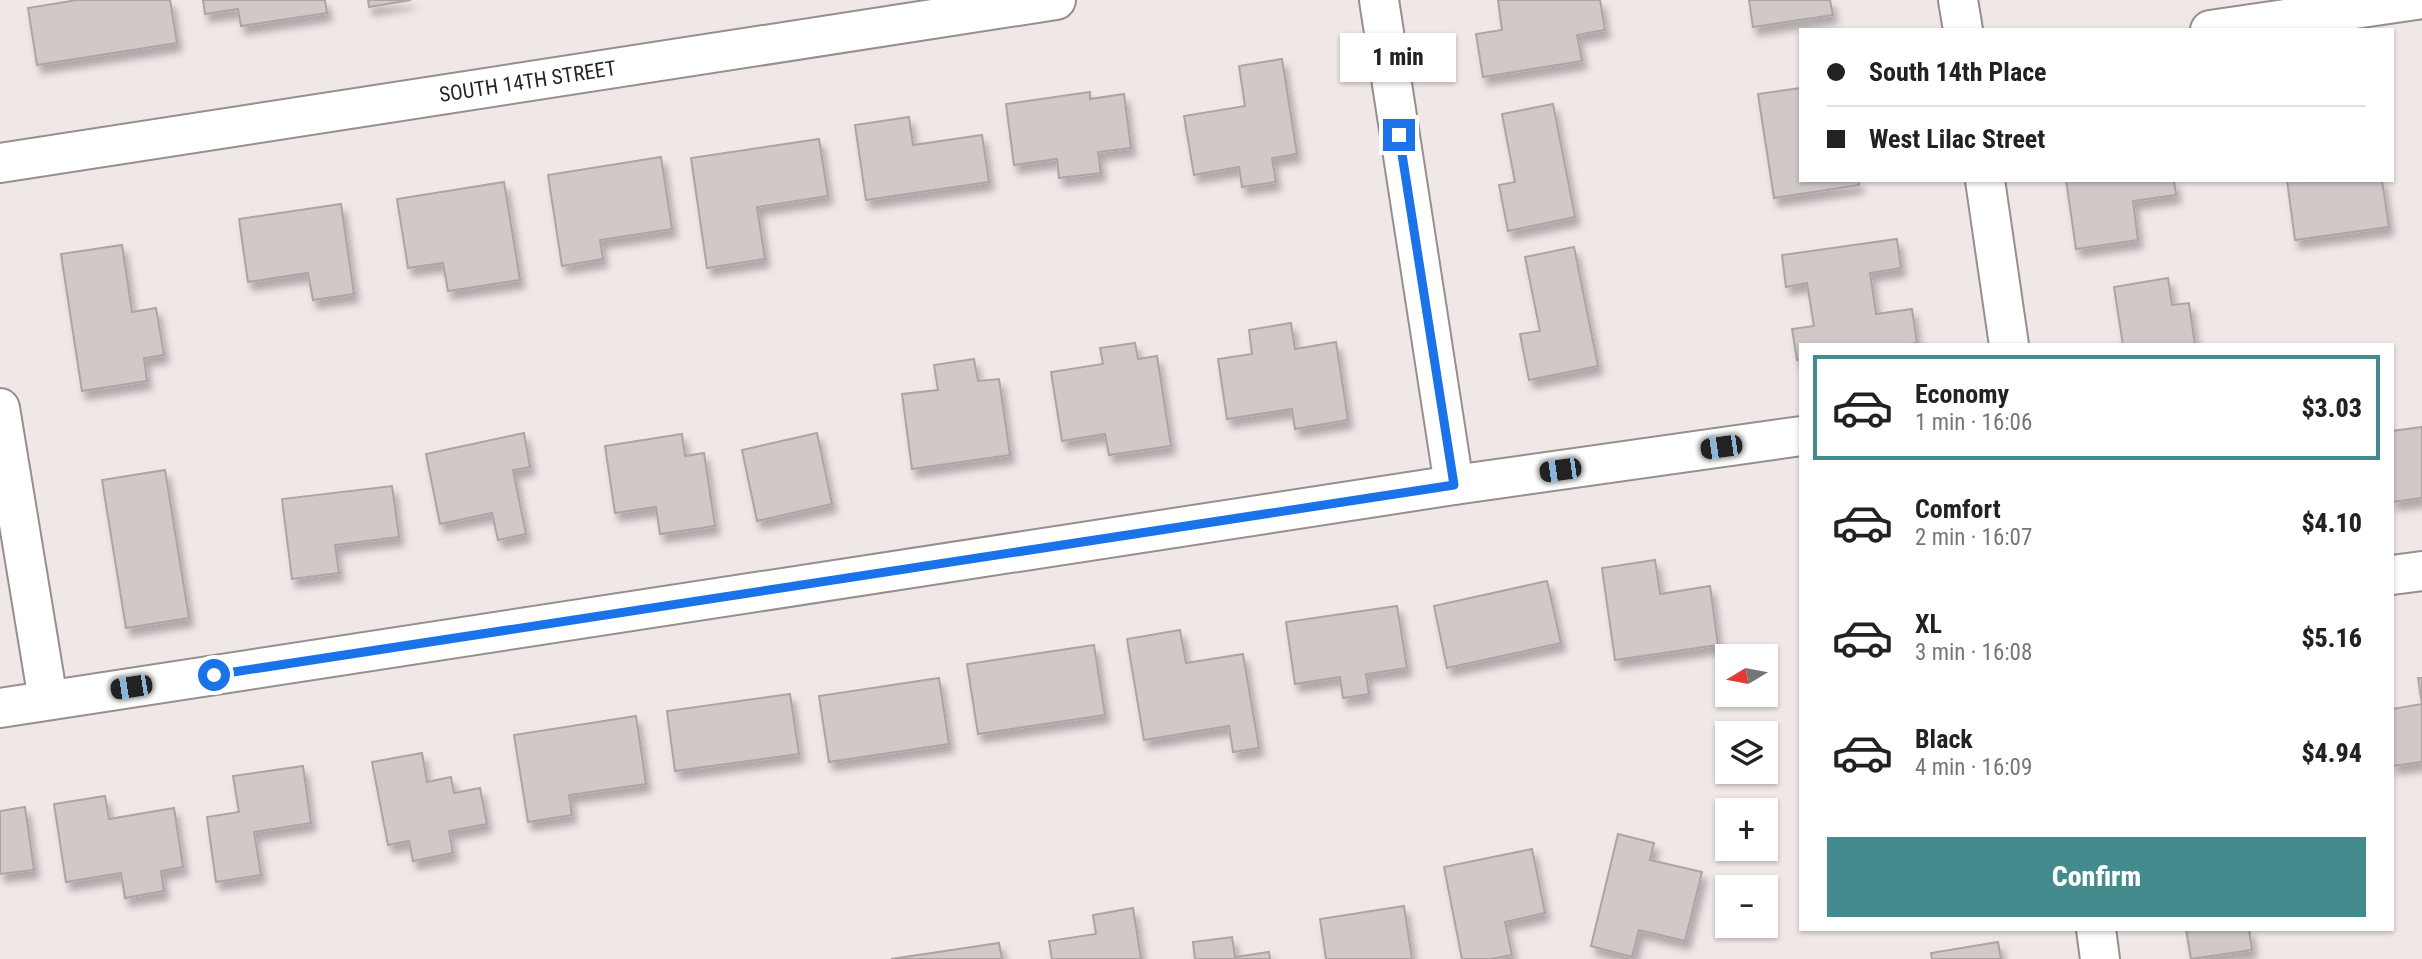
<!DOCTYPE html>
<html lang="en">
<head>
<meta charset="utf-8">
<style>
  :root { --surface:#fff; --page:#f2f2f2; --text:#222; --muted:#767676; --line:#e0e0e0; --accent:#438b8c }
  body { margin:0; font-family:"Roboto Condensed",sans-serif; background:var(--page); color:var(--text); height:100vh; display:flex; flex-direction:column; font-size:26px; white-space:nowrap }
  * { box-sizing:border-box; margin:0 }
  p { font-size:23px; color:var(--muted) }
  .icon { flex:none; width:38px; height:38px; fill:none; stroke:currentColor; stroke-width:2; stroke-linecap:round; stroke-linejoin:round }
  .map { position:relative; flex:1; overflow:hidden }
  .panel { position:absolute; left:1799px; top:343px; width:595px; height:588px; display:flex; flex-direction:column; background:var(--surface); border-radius:0px; box-shadow:0 2px 5px #0004 }
  .panel>* { flex:none }
  .banner { position:absolute; left:1799px; top:28px; width:595px; height:154px; border-radius:0px; box-shadow:0 2px 5px #0004; display:grid; align-content:center; height:154px; padding:0 28px; background:var(--surface) }
  .needle { width:46px; rotate:260deg }
  .controls { position:absolute; left:1715px; top:644px; display:grid; gap:14px }
  .controls a { display:grid; place-items:center; width:63px; height:63px; border-radius:0px; background:var(--surface); box-shadow:0 2px 5px #0004; font-size:35px }
  .end { position:absolute; width:32px; height:32px; margin:-16px; border:9px solid #1a73e8; background:#fff; box-shadow:0 0 0 4px #fff }
  .from { border-radius:50% }
  .bubble { position:absolute; height:49px; border-radius:0px; background:var(--surface); box-shadow:0 2px 5px #0004; font-size:23px; font-weight:800; line-height:49px; text-align:center }
  .car { position:absolute; width:21px; height:42px; margin:-21px -10px; border-radius:9px; box-shadow:0 0 5px 2px #0007; background:linear-gradient(#222 24%,#8ab4d8 0 40%,#222 0 76%,#8ab4d8 0 86%,#222 0) }
  .banner b { display:flex; align-items:center; gap:24px; height:66px; font-size:26px }
  .banner b+b { border-top:2px solid var(--line) }
  .banner i { width:18px; height:18px; background:var(--text) }
  ul { padding:12px 0 0; list-style:none }
  li { display:flex; align-items:center; gap:21px; height:105px; margin:0 14px 10px; padding:0 14px; border:4px solid transparent; border-radius:0px }
  li div { flex:1 }
  li b { display:block; font-size:26px }
  li em { font-style:normal; font-weight:800 }
  li.selected { border-color:var(--accent) }
  li>.icon { width:63px; height:63px; stroke-width:1.5 }
  .button { display:flex; gap:14px; margin-top:auto; padding:14px 28px }
  .button a { flex:1; height:80px; border-radius:0px; background:var(--accent); color:#fff; font-size:28px; font-weight:800; line-height:80px; text-align:center }
  .map>svg:first-child { display:block }
  .building { fill:#d1c8c8; stroke:#ada4a4; stroke-width:2; filter:url(#shadow) }
  .lines { fill:none; stroke-linecap:round; stroke-linejoin:round }
  .minor-casing { stroke:#978e8e; stroke-width:42 }
  .minor { stroke:#fff; stroke-width:38 }
  .route { stroke:#1a73e8; stroke-width:9 }
  .labels { text-anchor:middle; stroke-width:5; stroke-linejoin:round; paint-order:stroke }
  .street-label { font-size:21px; fill:#272424; stroke:#fff }
</style>
</head>
<body>
<div class="map">
<svg width="2422" height="959" viewBox="0 0 2422 959">
  <defs>
    <filter id="shadow"><feDropShadow dx="4.5" dy="8" stdDeviation="3.5" flood-color="#0004"/></filter>
  </defs>
  <rect width="100%" height="100%" fill="#f0e7e7"/>
  <g class="building">
    <polygon points="77,0 170,0 177,43 37,65 28,8"/>
    <polygon points="203,0 325,0 327,13 241,26 238,9 205,14"/>
    <polygon points="368,0 411,0 369,7"/>
    <polygon points="1498,0 1600,0 1605,30 1577,35 1582,61 1483,77 1476,34 1502,30"/>
    <polygon points="1749,0 1830,0 1833,15 1753,27"/>
    <polygon points="1282,59 1297,154 1272,158 1276,182 1242,187 1239,167 1194,175 1184,116 1245,106 1239,66"/>
    <polygon points="1801,88 1801,180 1859,180 1859,185 1774,198 1758,94"/>
    <polygon points="1090,92 1090,99 1124,94 1131,148 1098,152 1101,173 1059,178 1057,159 1014,165 1006,104"/>
    <polygon points="1553,104 1575,217 1508,231 1499,185 1515,182 1502,114"/>
    <polygon points="909,117 913,145 982,135 989,182 866,200 855,125"/>
    <polygon points="819,139 828,196 757,207 765,259 707,268 691,158"/>
    <polygon points="661,157 672,229 600,240 603,259 562,266 548,175"/>
    <polygon points="2066,180 2174,180 2176,195 2133,201 2138,240 2076,249"/>
    <polygon points="2287,180 2382,180 2389,227 2295,240"/>
    <polygon points="504,182 520,280 448,291 443,263 408,268 397,199"/>
    <polygon points="341,204 354,294 313,300 308,273 248,282 239,219"/>
    <polygon points="1897,239 1901,268 1870,273 1876,314 1912,309 1917,343 1903,345 1801,345 1801,359 1797,360 1792,329 1814,326 1807,283 1786,287 1782,255"/>
    <polygon points="122,245 132,312 156,308 164,355 144,358 147,381 82,391 61,254"/>
    <polygon points="1574,247 1598,366 1529,380 1520,334 1540,331 1525,257"/>
    <polygon points="2168,278 2172,305 2189,303 2195,345 2123,345 2114,287"/>
    <polygon points="1291,323 1295,349 1336,342 1348,420 1295,429 1292,409 1227,419 1218,359 1252,354 1249,330"/>
    <polygon points="1135,343 1138,359 1157,356 1171,446 1109,455 1105,434 1062,441 1051,372 1103,364 1100,348"/>
    <polygon points="974,359 978,381 999,379 1010,455 912,469 902,394 938,390 934,365"/>
    <polygon points="2422,427 2422,498 2392,502 2392,431"/>
    <polygon points="524,433 530,467 513,470 526,534 498,540 492,513 440,524 426,454"/>
    <polygon points="817,433 832,504 757,521 742,450"/>
    <polygon points="682,434 685,456 704,453 715,526 660,534 656,507 615,513 605,446"/>
    <polygon points="165,470 189,618 126,628 102,480"/>
    <polygon points="392,486 399,537 335,545 339,573 292,579 282,499"/>
    <polygon points="1655,560 1660,594 1710,586 1718,645 1615,660 1602,568"/>
    <polygon points="1547,581 1561,643 1447,668 1434,606"/>
    <polygon points="1397,606 1407,668 1366,674 1369,694 1343,698 1340,677 1295,684 1286,622"/>
    <polygon points="1180,630 1186,663 1243,654 1259,748 1233,752 1229,726 1144,740 1127,639"/>
    <polygon points="1094,645 1105,715 978,734 967,664"/>
    <polygon points="939,678 949,744 829,762 819,696"/>
    <polygon points="2418,678 2422,678 2422,762 2392,766 2392,709 2422,704"/>
    <polygon points="790,694 799,754 675,771 667,711"/>
    <polygon points="636,716 646,784 569,795 572,815 528,822 514,735"/>
    <polygon points="422,753 427,782 451,777 454,793 480,788 487,824 449,831 453,853 413,861 409,841 388,845 372,762"/>
    <polygon points="303,766 311,823 254,832 261,875 216,882 207,817 239,812 233,776"/>
    <polygon points="105,796 109,819 174,808 183,867 161,871 164,891 125,898 121,873 66,882 54,804"/>
    <polygon points="25,807 34,870 0,874 0,811"/>
    <polygon points="1618,834 1654,843 1650,860 1702,872 1685,941 1639,930 1632,957 1591,946"/>
    <polygon points="1532,849 1545,913 1505,922 1512,955 1491,959 1462,959 1444,867"/>
    <polygon points="1404,906 1412,959 1326,959 1320,919"/>
    <polygon points="1133,908 1141,959 1052,959 1049,941 1096,934 1093,915"/>
    <polygon points="2186,929 2249,929 2252,950 2191,959"/>
    <polygon points="1232,937 1235,957 1269,952 1270,959 1195,959 1193,942"/>
    <polygon points="1998,942 2001,959 1932,959 1931,953"/>
    <polygon points="999,943 1002,959 891,959"/>
  </g>
  <g class="lines">
    <defs>
      <g id="minor">
        <polyline points="1379,0 1454,485"/>
        <polyline points="1958,0 1963,30"/>
        <polyline points="2210,30 2416,0"/>
        <path id="s1" d="M 0,163 L 1056,0"/>
        <polyline points="1985,180 2009,345"/>
        <polyline points="0,408 48,700"/>
        <polyline points="2392,575 2422,571"/>
        <polyline points="0,708 1454,485 1801,436"/>
        <polyline points="2096,929 2100,959"/>
      </g>
    </defs>
    <use href="#minor" class="minor-casing"/>
    <use href="#minor" class="minor"/>
  </g>
  <g class="lines">
    <polyline class="route" points="214,675 1454,485 1399,135"/>
  </g>
  <g class="labels">
    <g class="street-label">
      <text dy="7" stroke="none"><textPath href="#s1" startOffset="534">SOUTH 14TH STREET</textPath></text>
    </g>
  </g>
</svg>
<div class="controls">
<a><svg class="needle" viewBox="-14 -14 28 28"><path d="M0-13l5 13h-10z" fill="#e53935"/><path d="M0 13l5-13h-10z" fill="#767676"/></svg></a>
<a><svg class="icon" aria-label="layers" viewBox="0 0 24 24"><path d="M12 4l9 5-9 5-9-5zM3 14l9 5 9-5"/></svg></a>
<a>+</a>
<a>−</a>
</div>
<i class="end from" style="left:214px;top:675px"></i>
<i class="end" style="left:1399px;top:135px"></i>
<div class="bubble" style="left:1340px;top:33px;width:116px">1 min</div>
<i class="car" style="left:1721px;top:447px;rotate:262deg"></i>
<i class="car" style="left:1560px;top:470px;rotate:262deg"></i>
<i class="car" style="left:131px;top:687px;rotate:261deg"></i>
<div class="banner">
<b><i class="from"></i>South 14th Place</b>
<b><i></i>West Lilac Street</b>
</div>
<section class="panel">
<ul>
<li class="selected"><svg class="icon" aria-label="car" viewBox="0 0 24 24"><path d="M5 17H2v-5l4-1 3-4h7l3 4 3 1v5h-3M9 17h6M6 11h13"/><circle cx="7" cy="17" r="2"/><circle cx="17" cy="17" r="2"/></svg><div><b>Economy</b><p>1 min · 16:06</p></div><em>$3.03</em></li>
<li><svg class="icon" aria-label="car" viewBox="0 0 24 24"><path d="M5 17H2v-5l4-1 3-4h7l3 4 3 1v5h-3M9 17h6M6 11h13"/><circle cx="7" cy="17" r="2"/><circle cx="17" cy="17" r="2"/></svg><div><b>Comfort</b><p>2 min · 16:07</p></div><em>$4.10</em></li>
<li><svg class="icon" aria-label="car" viewBox="0 0 24 24"><path d="M5 17H2v-5l4-1 3-4h7l3 4 3 1v5h-3M9 17h6M6 11h13"/><circle cx="7" cy="17" r="2"/><circle cx="17" cy="17" r="2"/></svg><div><b>XL</b><p>3 min · 16:08</p></div><em>$5.16</em></li>
<li><svg class="icon" aria-label="car" viewBox="0 0 24 24"><path d="M5 17H2v-5l4-1 3-4h7l3 4 3 1v5h-3M9 17h6M6 11h13"/><circle cx="7" cy="17" r="2"/><circle cx="17" cy="17" r="2"/></svg><div><b>Black</b><p>4 min · 16:09</p></div><em>$4.94</em></li>
</ul>
<div class="button"><a>Confirm</a></div>
</section>
</div>
</body>
</html>
